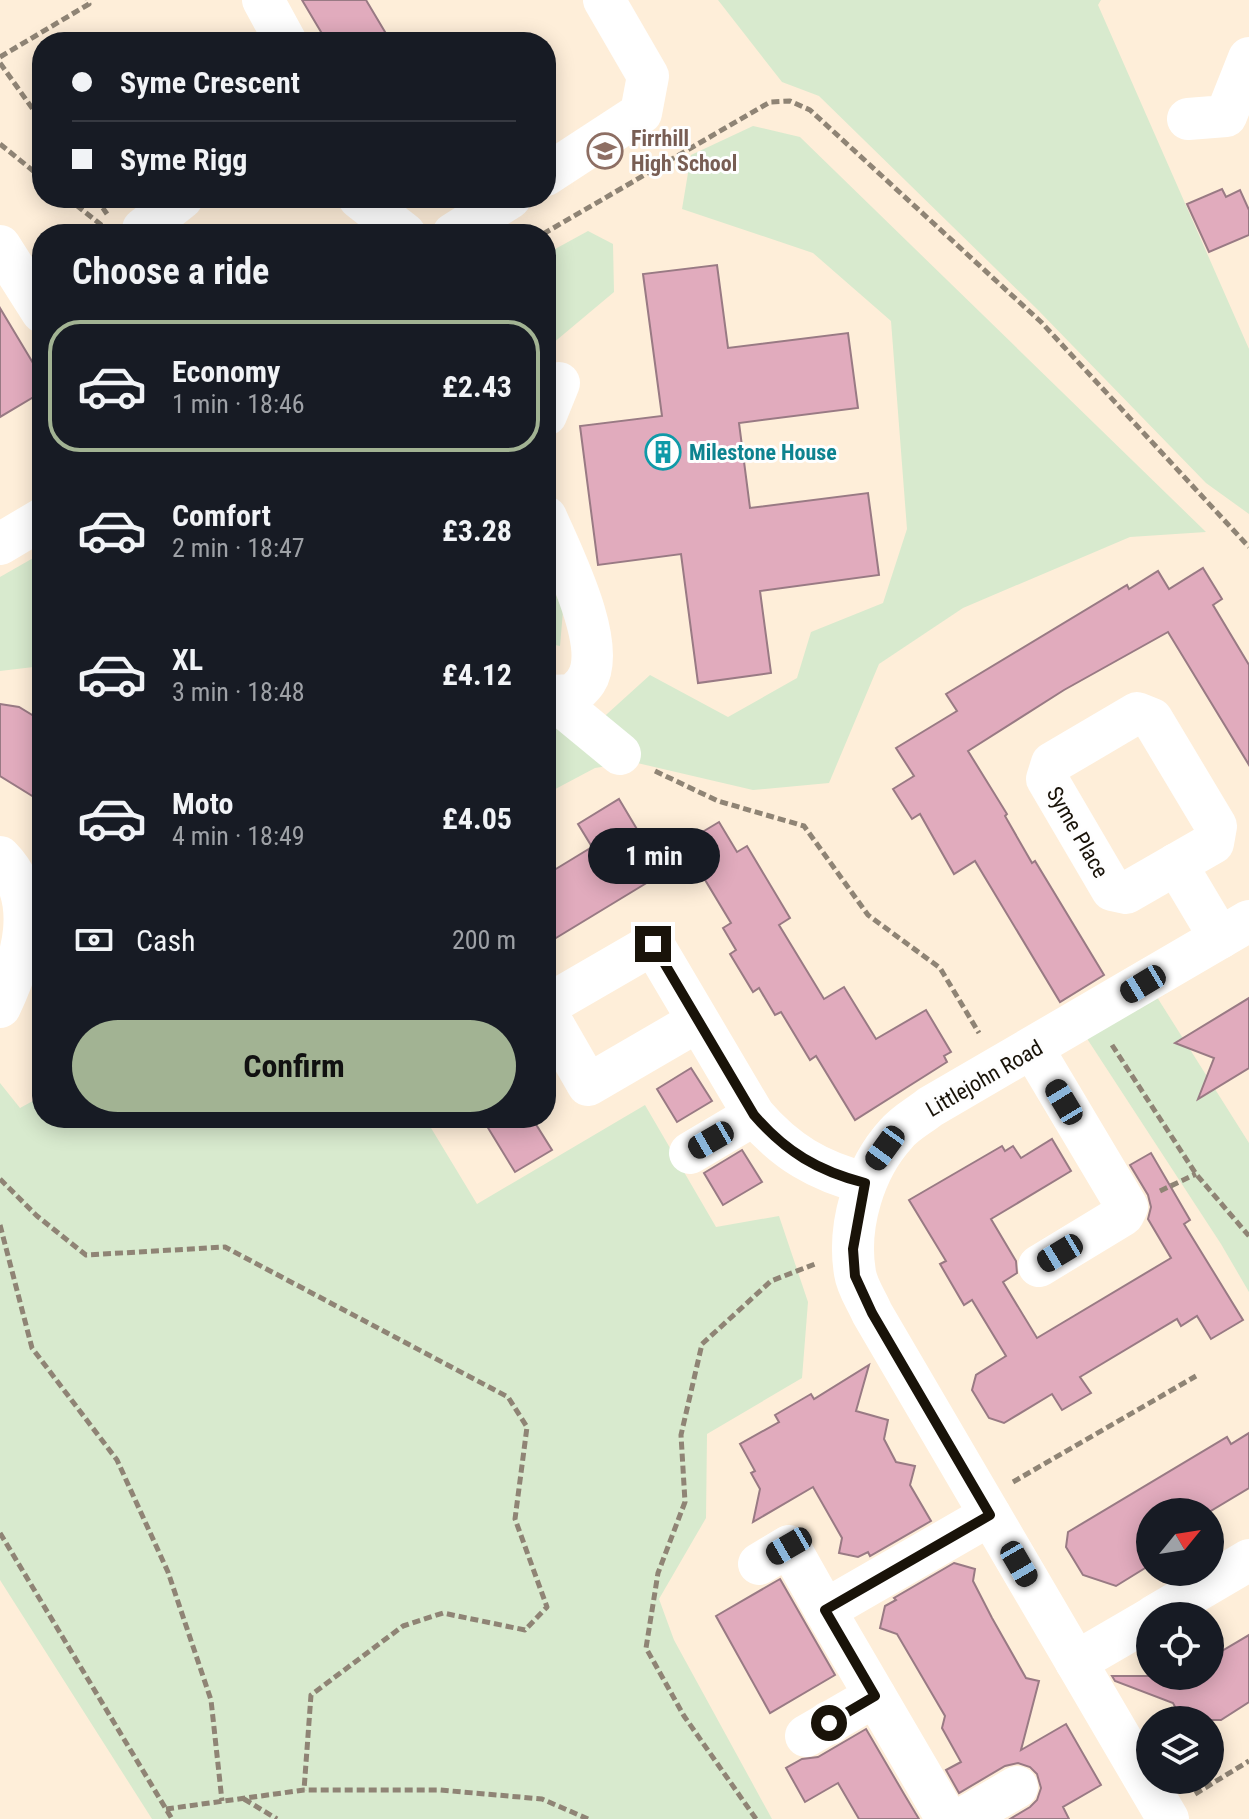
<!DOCTYPE html>
<html lang="en">
<head>
<meta charset="utf-8">
<style>
  :root { --surface:#171b24; --page:#242831; --text:#f1f3f6; --muted:#9ea1a6; --line:#363941; --accent:#a2b393 }
  body { margin:0; font-family:"Roboto Condensed",sans-serif; background:var(--page); color:var(--text); height:100vh; display:flex; flex-direction:column; font-size:30px; white-space:nowrap }
  * { box-sizing:border-box; margin:0 }
  p { font-size:26px; color:var(--muted) }
  .icon { flex:none; width:44px; height:44px; fill:none; stroke:currentColor; stroke-width:2; stroke-linecap:round; stroke-linejoin:round }
  .map { position:relative; flex:1; overflow:hidden }
  .panel { position:absolute; left:32px; top:224px; width:524px; height:904px; display:flex; flex-direction:column; background:var(--surface); border-radius:32px; box-shadow:0 4px 20px #0003 }
  .panel>* { flex:none }
  .banner { position:absolute; left:32px; top:32px; width:524px; height:176px; border-radius:32px; box-shadow:0 4px 20px #0003; display:grid; align-content:center; height:176px; padding:0 40px; background:var(--surface) }
  .needle { width:52px; rotate:60deg }
  .fabs { position:absolute; left:1136px; top:1498px; display:grid; gap:16px }
  .fabs a { display:grid; place-items:center; width:88px; height:88px; border-radius:50%; background:var(--surface); box-shadow:0 4px 20px #0003; font-size:40px }
  .end { position:absolute; width:36px; height:36px; margin:-18px; border:10px solid #191309; background:#fff; box-shadow:0 0 0 4px #fff }
  .from { border-radius:50% }
  .bubble { position:absolute; height:56px; border-radius:28px; background:var(--surface); box-shadow:0 4px 20px #0003; font-size:26px; font-weight:700; line-height:56px; text-align:center }
  .car { position:absolute; width:24px; height:48px; margin:-24px -12px; border-radius:10px; box-shadow:0 0 6px 2px #0007; background:linear-gradient(#222 24%,#8ab4d8 0 40%,#222 0 76%,#8ab4d8 0 86%,#222 0) }
  .banner b { display:flex; align-items:center; gap:28px; height:76px; font-size:30px }
  .banner b+b { border-top:2px solid var(--line) }
  .banner i { width:20px; height:20px; background:var(--text) }
  ul { padding:0; list-style:none }
  li { display:flex; align-items:center; gap:24px; height:132px; margin:0 16px 12px; padding:0 24px; border:4px solid transparent; border-radius:32px }
  li div { flex:1 }
  li b { display:block; font-size:30px }
  li em { font-style:normal; font-weight:700 }
  li.selected { border-color:var(--accent) }
  li>.icon { width:72px; height:72px; stroke-width:1.5 }
  h2 { padding:0 40px; font-size:36px; line-height:96px }
  .pay { display:flex; align-items:center; gap:20px; height:88px; padding:0 40px; font-size:30px }
  .pay p { margin-inline-start:auto }
  .cta { display:flex; gap:16px; margin-top:auto; padding:16px 40px }
  .cta a { flex:1; height:92px; border-radius:48px; background:var(--accent); color:#111; font-size:32px; font-weight:700; line-height:92px; text-align:center }
  .map>svg:first-child { display:block }
  .green { fill:#d8eace }
  .building { fill:#e1abbd; stroke:#997a84; stroke-width:2 }
  .lines { fill:none; stroke-linecap:round; stroke-linejoin:round }
  .path { stroke:#8f8475; stroke-width:5; stroke-dasharray:8 4; stroke-linecap:butt }
  .minor { stroke:#fff; stroke-width:42 }
  .route { stroke:#191309; stroke-width:10 }
  .labels { text-anchor:middle; stroke-width:6; stroke-linejoin:round; paint-order:stroke }
  .education-label { font-size:22px; font-weight:bold; fill:#785e54; stroke:#fefefe; text-anchor:start }
  .culture-label { font-size:22px; font-weight:bold; fill:#0d838f; stroke:#fefefe; text-anchor:start }
  .street-label { font-size:22px; fill:#191309; stroke:#fefefe }
</style>
</head>
<body>
<div class="map">
<svg width="1249" height="1819" viewBox="0 0 1249 1819">
  <rect width="100%" height="100%" fill="#feeed9"/>
  <g class="green">
    <polygon points="718,0 1101,0 1098,5 1249,349 1249,514 1206,483 1037,309 819,96 782,82"/>
    <polygon points="753,126 800,137 1206,532 1130,537 963,608 879,664 829,783 753,790 633,762 595,768 546,794 546,720 575,743 650,675 728,717 797,678 811,632 883,603 907,529 891,321 813,253 682,209 691,155"/>
    <polygon points="588,231 613,244 614,292 546,349 546,254"/>
    <polygon points="42,553 42,666 0,671 0,577"/>
    <polygon points="546,572 563,611 560,646 546,643"/>
    <polygon points="1155,994 1249,1143 1249,1292 1221,1244 1084,1034"/>
    <polygon points="0,1083 20,1108 42,1096 42,1118 425,1118 477,1204 645,1105 716,1227 779,1216 808,1302 802,1378 707,1434 706,1518 659,1599 674,1640 772,1819 152,1819 0,1580"/>
  </g>
  <g class="building">
    <polygon points="302,0 366,0 391,42 327,42"/>
    <polygon points="1222,189 1226,197 1240,190 1249,210 1249,235 1209,252 1187,204"/>
    <polygon points="717,265 728,348 848,333 858,408 739,423 750,508 868,493 879,575 760,591 771,673 698,683 681,554 598,565 580,426 662,416 643,274"/>
    <polygon points="0,308 42,378 42,392 0,417"/>
    <polygon points="1203,568 1222,599 1213,605 1249,665 1249,765 1168,632 1064,690 968,751 1007,814 1005,816 1032,863 1035,861 1104,975 1060,1002 975,861 954,874 920,814 912,819 893,789 914,776 896,748 957,711 946,694 1127,585 1129,589 1158,571 1169,589"/>
    <polygon points="0,704 19,707 42,721 42,802 0,776"/>
    <polygon points="619,799 663,873 546,944 546,875 592,847 578,824"/>
    <polygon points="719,822 737,852 747,846 790,918 779,925 824,999 844,987 876,1039 926,1010 951,1052 944,1056 947,1062 855,1120 816,1056 810,1060 781,1012 775,1015 759,988 753,992 730,954 736,950 723,928 731,923 699,870 680,882 664,855"/>
    <polygon points="1249,998 1249,1068 1198,1099 1214,1058 1175,1043"/>
    <polygon points="691,1068 712,1101 677,1122 657,1089"/>
    <polygon points="482,1118 532,1118 552,1150 515,1172"/>
    <polygon points="1052,1139 1071,1171 991,1219 1016,1261 1017,1273 1003,1282 1037,1338 1171,1258 1148,1219 1151,1207 1148,1195 1130,1165 1151,1153 1190,1220 1184,1224 1243,1320 1211,1339 1197,1316 1181,1326 1177,1319 1080,1377 1091,1393 1062,1410 1052,1394 1004,1423 989,1418 972,1390 976,1375 1006,1356 972,1300 964,1305 940,1264 946,1261 909,1200 1002,1146 1005,1151 1013,1146 1021,1158"/>
    <polygon points="742,1150 762,1182 723,1205 704,1173"/>
    <polygon points="869,1365 856,1411 888,1420 884,1439 896,1462 915,1466 910,1485 931,1521 870,1556 868,1552 858,1557 839,1553 842,1538 813,1487 753,1522 760,1489 751,1473 755,1471 740,1444 779,1422 775,1415 811,1394 814,1399"/>
    <polygon points="1249,1433 1249,1488 1209,1512 1150,1512 1150,1565 1116,1586 1083,1575 1066,1547 1068,1532 1227,1437 1231,1444"/>
    <polygon points="954,1563 975,1569 973,1581 992,1618 1026,1678 1039,1681 1021,1750 1066,1724 1101,1785 1063,1807 1069,1819 1010,1819 1030,1807 1037,1800 1041,1788 1037,1774 1030,1767 1018,1763 1005,1766 959,1793 946,1770 961,1762 942,1728 945,1716 897,1634 880,1628 885,1606 896,1600 894,1598"/>
    <polygon points="780,1579 835,1675 770,1713 716,1616"/>
    <polygon points="1249,1635 1249,1702 1221,1720 1182,1720 1173,1703 1115,1681 1112,1676 1210,1676 1210,1658"/>
    <polygon points="866,1729 904,1794 919,1819 859,1819 838,1783 805,1802 786,1768 802,1759 818,1757"/>
  </g>
  <g class="lines">
    <g class="path">
      <polyline points="0,57 89,4 87,0"/>
      <polyline points="0,63 42,122"/>
      <polyline points="0,144 42,178"/>
      <polyline points="67,198 104,227"/>
      <polyline points="96,198 107,214"/>
      <polyline points="543,234 770,102 790,101 810,110 1041,322 1249,547"/>
      <polyline points="655,771 718,801 804,826 868,915 940,968 979,1033"/>
      <polyline points="1112,1045 1196,1174 1249,1236"/>
      <polyline points="0,1179 37,1216 86,1255 225,1247 508,1397 527,1427 515,1519 547,1607 525,1630 443,1613 403,1626 311,1695 304,1790"/>
      <polyline points="1160,1191 1196,1174"/>
      <polyline points="0,1225 32,1348 117,1460 168,1572 211,1700 222,1801"/>
      <polyline points="1013,1482 1196,1376"/>
      <polyline points="0,1533 172,1819"/>
      <polyline points="1195,1794 1249,1761"/>
      <polyline points="244,1799 277,1819"/>
      <polyline points="166,1809 304,1790 440,1790 542,1799 588,1819"/>
      <polyline points="756,1819 684,1716 646,1648 658,1573 685,1502 681,1435 702,1344 771,1281 815,1264"/>
    </g>
    <g class="minor">
      <polyline points="263,0 286,42"/>
      <polyline points="1188,119 1226,116 1249,58"/>
      <polyline points="546,175 641,113 648,76 604,0"/>
      <polyline points="359,198 405,234"/>
      <polyline points="146,234 143,229 182,198"/>
      <polyline points="453,234 510,198"/>
      <polyline points="0,246 42,312"/>
      <polyline points="546,415 559,383"/>
      <path d="M 546,517 C 561,552 609,646 586,681 C 583,686 577,691 573,695 L 551,696"/>
      <polyline points="0,544 42,519"/>
      <polyline points="546,693 620,754"/>
      <polygon points="1137,713 1152,719 1216,826 1213,843 1126,893 1112,890 1047,779 1052,763"/>
      <path d="M 0,857 C 42,899 22,961 0,1007"/>
      <polyline points="1176,864 1220,938"/>
      <path d="M 546,1006 L 653,944 L 754,1115 C 786,1152 818,1171 865,1183"/>
      <polyline points="546,1012 588,1085 698,1021"/>
      <polyline points="1033,1049 1127,1207 1123,1215 1039,1266"/>
      <polyline points="690,1153 754,1115"/>
      <polyline points="759,1564 789,1546 825,1610"/>
      <polyline points="1154,1616 1249,1560"/>
      <polyline points="1076,1662 1150,1619"/>
      <polyline points="806,1736 875,1696"/>
      <polyline points="947,1819 825,1610 990,1515"/>
      <polyline points="962,1819 1017,1787"/>
      <path d="M 1168,1819 L 872,1313 C 867,1301 857,1287 855,1273 C 847,1226 864,1169 896,1134 C 905,1123 919,1116 930,1107 L 1249,921"/>
    </g>
  </g>
  <g class="lines">
    <path class="route" d="M 653,944 L 754,1115 C 786,1152 818,1171 865,1183 L 853,1249 L 855,1276 L 872,1313 L 990,1515 L 825,1610 L 875,1696 L 829,1723"/>
  </g>
  <defs>
    <symbol id="school-ring" viewBox="-11 -11 22 22"><circle r="9.5" fill="#fefefe" stroke="#8d6e63" stroke-width="1.5"/><path d="M0-5L7-2L0 1L-7-2ZM-4 1L0 2.5L4 1V4Q0 6-4 4Z" fill="#8d6e63"/></symbol>
    <symbol id="building-ring" viewBox="-11 -11 22 22"><circle r="9.5" fill="#fefefe" stroke="#0f9aa8" stroke-width="1.5"/><path d="M-4-6H4V6H1V3H-1V6H-4ZM-2.5-4.3h1.7v1.8h-1.7ZM.8-4.3h1.7v1.8H.8ZM-2.5-1h1.7V.8h-1.7ZM.8-1h1.7V.8H.8Z" fill="#0f9aa8"/></symbol>
  </defs>
  <g fill-rule="evenodd">
    <use href="#school-ring" x="585" y="131" width="40" height="40"/>
    <use href="#building-ring" x="643" y="432" width="40" height="40"/>
  </g>
  <g class="labels">
    <g class="education-label">
      <text x="631" y="146">Firrhill<tspan x="631" dy="25">High School</tspan></text>
    </g>
    <g class="culture-label">
      <text x="689" y="460">Milestone House</text>
    </g>
    <g class="street-label">
      <text transform="translate(1078 832) rotate(60)" y="8">Syme Place</text>
      <text transform="translate(984 1078) rotate(-30)" y="8">Littlejohn Road</text>
    </g>
  </g>
</svg>
<div class="fabs">
<a><svg class="needle" viewBox="-14 -14 28 28"><path d="M0-13l5 13h-10z" fill="#e53935"/><path d="M0 13l5-13h-10z" fill="#9ea1a6"/></svg></a>
<a><svg class="icon" aria-label="locate" viewBox="0 0 24 24"><circle cx="12" cy="12" r="6"/><path d="M12 2v4M12 18v4M2 12h4M18 12h4"/></svg></a>
<a><svg class="icon" aria-label="layers" viewBox="0 0 24 24"><path d="M12 4l9 5-9 5-9-5zM3 14l9 5 9-5"/></svg></a>
</div>
<i class="end from" style="left:829px;top:1723px"></i>
<i class="end" style="left:653px;top:944px"></i>
<div class="bubble" style="left:588px;top:828px;width:132px">1 min</div>
<i class="car" style="left:1143px;top:984px;rotate:239deg"></i>
<i class="car" style="left:1064px;top:1102px;rotate:329deg"></i>
<i class="car" style="left:711px;top:1140px;rotate:240deg"></i>
<i class="car" style="left:885px;top:1148px;rotate:216deg"></i>
<i class="car" style="left:1060px;top:1253px;rotate:239deg"></i>
<i class="car" style="left:789px;top:1546px;rotate:240deg"></i>
<i class="car" style="left:1019px;top:1564px;rotate:150deg"></i>
<div class="banner">
<b><i class="from"></i>Syme Crescent</b>
<b><i></i>Syme Rigg</b>
</div>
<section class="panel">
<h2>Choose a ride</h2>
<ul>
<li class="selected"><svg class="icon" aria-label="car" viewBox="0 0 24 24"><path d="M5 17H2v-5l4-1 3-4h7l3 4 3 1v5h-3M9 17h6M6 11h13"/><circle cx="7" cy="17" r="2"/><circle cx="17" cy="17" r="2"/></svg><div><b>Economy</b><p>1 min · 18:46</p></div><em>£2.43</em></li>
<li><svg class="icon" aria-label="car" viewBox="0 0 24 24"><path d="M5 17H2v-5l4-1 3-4h7l3 4 3 1v5h-3M9 17h6M6 11h13"/><circle cx="7" cy="17" r="2"/><circle cx="17" cy="17" r="2"/></svg><div><b>Comfort</b><p>2 min · 18:47</p></div><em>£3.28</em></li>
<li><svg class="icon" aria-label="car" viewBox="0 0 24 24"><path d="M5 17H2v-5l4-1 3-4h7l3 4 3 1v5h-3M9 17h6M6 11h13"/><circle cx="7" cy="17" r="2"/><circle cx="17" cy="17" r="2"/></svg><div><b>XL</b><p>3 min · 18:48</p></div><em>£4.12</em></li>
<li><svg class="icon" aria-label="car" viewBox="0 0 24 24"><path d="M5 17H2v-5l4-1 3-4h7l3 4 3 1v5h-3M9 17h6M6 11h13"/><circle cx="7" cy="17" r="2"/><circle cx="17" cy="17" r="2"/></svg><div><b>Moto</b><p>4 min · 18:49</p></div><em>£4.05</em></li>
</ul>
<div class="pay"><svg class="icon" aria-label="cash" viewBox="0 0 24 24"><path d="M3 7h18v10H3z"/><circle cx="12" cy="12" r="2"/></svg>Cash<p>200 m</p></div>
<div class="cta"><a>Confirm</a></div>
</section>
</div>
</body>
</html>
